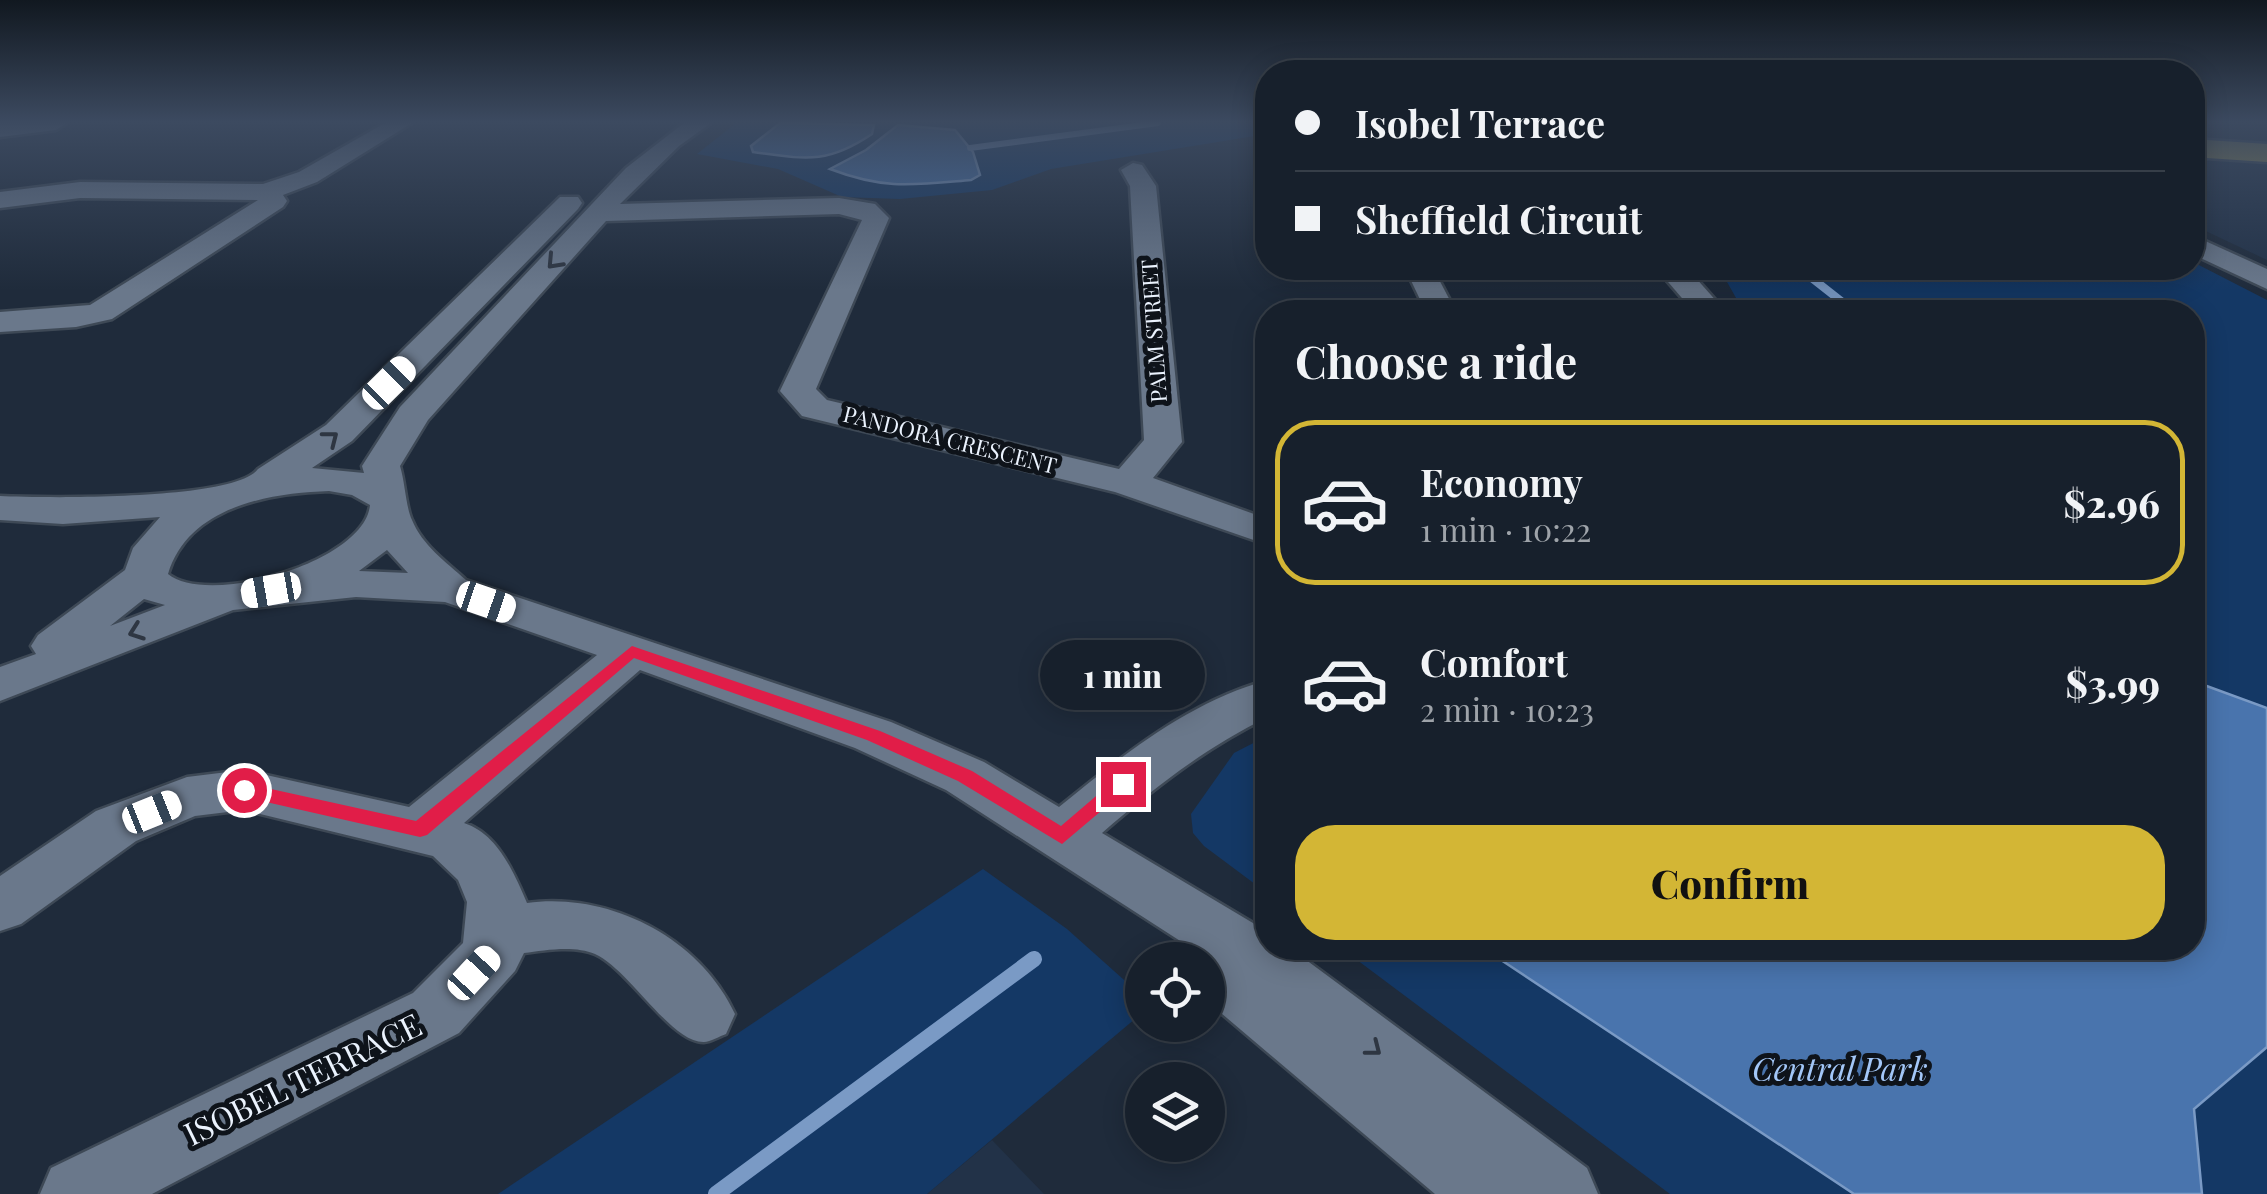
<!DOCTYPE html>
<html lang="en">
<head>
<meta charset="utf-8">
<style>
  :root { --surface:#17202c; --page:#202834; --text:#f1f3f6; --muted:#9ea3a9; --line:#363e48; --accent:#d3b635 }
  body { margin:0; font-family:"Playfair Display",serif; background:var(--page); color:var(--text); height:100vh; display:flex; flex-direction:column; font-size:38px; white-space:nowrap }
  * { box-sizing:border-box; margin:0 }
  p { font-size:32px; color:var(--muted) }
  .icon { flex:none; width:55px; height:55px; fill:none; stroke:currentColor; stroke-width:2; stroke-linecap:round; stroke-linejoin:round }
  .map { position:relative; flex:1; overflow:hidden }
  .panel { position:absolute; left:1255px; top:300px; width:950px; height:660px; display:flex; flex-direction:column; background:var(--surface); border-radius:40px; box-shadow:0 5px 25px #0003,0 0 0 2px var(--line) }
  .panel>* { flex:none }
  .hud { position:absolute; left:1255px; top:60px; width:950px; height:220px; border-radius:40px; box-shadow:0 5px 25px #0003,0 0 0 2px var(--line); display:grid; align-content:center; height:220px; padding:0 40px; background:var(--surface) }
  .buttons { position:absolute; left:1125px; top:942px; display:grid; gap:20px }
  .buttons a { display:grid; place-items:center; width:100px; height:100px; border-radius:50%; background:var(--surface); box-shadow:0 5px 25px #0003,0 0 0 2px var(--line); font-size:50px }
  .end { position:absolute; width:45px; height:45px; margin:-22px; border:12px solid #e11d48; background:#fff; box-shadow:0 0 0 5px #fff }
  .from { border-radius:50% }
  .bubble { position:absolute; height:70px; border-radius:35px; background:var(--surface); box-shadow:0 5px 25px #0003,0 0 0 2px var(--line); font-size:32px; font-weight:800; line-height:70px; text-align:center }
  .car { position:absolute; width:30px; height:60px; margin:-30px -15px; border-radius:12px; box-shadow:0 0 8px 2px #0007; background:linear-gradient(#fff 24%,#345 0 40%,#fff 0 76%,#345 0 86%,#fff 0) }
  .hud b { display:flex; align-items:center; gap:35px; height:95px; font-size:38px }
  .hud b+b { border-top:2px solid var(--line) }
  .hud i { width:25px; height:25px; background:var(--text) }
  ul { padding:0; list-style:none }
  li { display:flex; align-items:center; gap:30px; height:165px; margin:0 20px 15px; padding:0 20px; border:5px solid transparent; border-radius:40px }
  li div { flex:1 }
  li b { display:block; font-size:38px }
  li em { font-style:normal; font-weight:800 }
  li.active { border-color:var(--accent) }
  li>.icon { width:90px; height:90px; stroke-width:1.5 }
  h2 { padding:0 40px; font-size:45px; line-height:120px }
  .action { display:flex; gap:20px; margin-top:auto; padding:20px 40px }
  .action a { flex:1; height:115px; border-radius:40px; background:var(--accent); color:#111; font-size:40px; font-weight:800; line-height:115px; text-align:center }
  .map>svg:first-child { display:block }
  .built { fill:#223248 }
  .green { fill:#143865 }
  .water { fill:#4974ad; stroke:#7a9ac5; stroke-width:2.5 }
  .lines { fill:none; stroke-linecap:round; stroke-linejoin:round }
  .stream-far2 { stroke:#7a9ac5; stroke-width:6 }
  .stream-far1 { stroke:#7a9ac5; stroke-width:8 }
  .stream { stroke:#7a9ac5; stroke-width:16 }
  .minor-casing { stroke:#3e4956; stroke-width:5 }
  .major-casing { stroke:#3e4956; stroke-width:5 }
  .minor { fill:#6a788b; fill-rule:evenodd }
  .major { fill:#938b54; fill-rule:evenodd }
  .oneway { stroke:#2e3642 }
  .route { fill:#e11d48 }
  .labels { text-anchor:middle; stroke-width:10; stroke-linejoin:round; paint-order:stroke }
  .far-street-label { font-size:22px; fill:#ebf3fe; stroke:#0e131a }
  .near-park-label { font-size:32px; font-style:italic; fill:#a3c7f8; stroke:#0e131a }
  .near-street-label { font-size:32px; fill:#ebf3fe; stroke:#0e131a }
</style>
</head>
<body>
<div class="map">
<svg width="2267" height="1194" viewBox="0 0 2267 1194">
  <rect width="100%" height="100%" fill="#1f2b3b"/>
  <g class="built">
    <polygon points="2192,155 2267,162 2267,260 2193,225"/>
    <polygon points="992,1140 1044,1194 927,1194"/>
  </g>
  <g class="green">
    <polygon points="736,123 1267,123 1267,134 1051,169 992,190 900,199 842,197 778,169 697,154"/>
    <polygon points="2193,262 2267,300 2267,1194 1670,1194 1341,948 2192,948 2192,312 1744,312 1727,282 1708,268 2192,268"/>
    <polygon points="1267,736 1267,893 1204,846 1193,833 1191,814 1234,753"/>
    <polygon points="983,869 1067,929 1142,996 1142,1013 927,1194 498,1194"/>
  </g>
  <g class="water">
    <path d="M 780,123 L 874,125 L 872,134 C 826,165 805,159 753,152 L 751,146 Z"/>
    <path d="M 898,125 L 955,130 L 973,152 L 980,175 L 971,180 C 913,185 885,190 830,169 L 866,150 Z"/>
    <polygon points="2193,681 2267,708 2267,1047 2194,1109 2202,1194 1854,1194 1483,948 2192,948"/>
  </g>
  <g class="lines">
    <polyline class="stream-far2" points="970,148 1158,123"/>
    <polyline class="stream-far1" points="1799,268 1855,312"/>
    <polyline class="stream" points="716,1194 1034,959"/>
    <defs>
      <g id="minor">
        <polygon points="0,123 67,123 56,130 0,137"/>
        <polygon points="385,123 412,123 317,182 283,195 287,201 283,207 112,319 76,327 0,332 0,312 90,305 258,200 80,198 0,208 0,192 80,182 263,184 299,172"/>
        <path d="M 684,123 L 711,123 L 679,146 L 620,204 L 839,198 L 875,204 L 889,218 L 816,389 L 827,400 L 1119,469 L 1144,440 L 1130,186 L 1121,170 L 1133,163 L 1142,165 L 1156,186 L 1182,442 L 1153,478 L 1268,519 L 1268,545 L 1115,492 L 802,416 L 780,391 L 862,220 L 839,214 L 606,221 L 428,420 L 400,466 C 405,482 406,508 412,520 C 422,545 446,562 466,580 L 891,722 L 984,762 L 1059,807 C 1122,756 1188,702 1268,680 L 1268,717 C 1205,748 1155,787 1102,833 L 1268,932 L 1268,948 L 1290,948 L 1587,1168 L 1598,1194 L 1435,1194 L 1208,1002 L 1208,960 L 1179,960 L 1188,946 L 946,790 L 855,748 L 640,670 L 464,823 C 498,834 514,873 527,903 C 609,892 699,937 735,1014 L 726,1034 C 720,1036 710,1042 704,1042 C 671,1043 629,969 595,954 C 575,945 545,950 524,953 L 515,971 L 459,1033 L 152,1194 L 40,1194 L 51,1168 L 413,993 L 463,943 L 467,902 L 458,880 L 433,856 L 244,810 L 195,816 L 136,841 L 21,924 L 0,931 L 0,876 L 96,811 L 187,777 L 244,770 L 409,807 L 597,655 L 445,602 L 356,597 L 233,610 L 0,701 L 0,667 L 36,654 L 31,646 L 38,635 L 125,570 L 133,548 L 160,517 L 63,524 L 0,520 L 0,496 C 43,498 236,501 258,469 L 326,425 L 560,197 L 578,197 L 582,203 L 578,209 L 352,441 L 312,468 L 364,473 L 362,466 L 400,407 L 626,168 ZM 329,491 L 352,495 L 370,505 C 365,562 208,607 168,574 C 188,507 268,493 329,491 ZM 387,550 L 408,573 L 359,571 ZM 144,599 L 165,605 L 110,626 Z"/>
        <polygon points="2192,235 2267,269 2267,289 2192,254"/>
        <polygon points="1405,268 1433,268 1456,312 1426,312"/>
        <polygon points="1656,268 1687,268 1726,312 1694,312"/>
      </g>
      <polygon id="major" points="2192,139 2267,144 2267,162 2192,157"/>
    </defs>
    <use href="#minor" class="minor-casing"/>
    <use href="#major" class="major-casing"/>
    <use href="#minor" class="minor"/>
    <use href="#major" class="major"/>
  </g>
  <defs><path id="oneway-chevron" d="M-2-3.5L2.5 0L-2 3.5" fill="none" stroke-width="1.6" stroke-linecap="round" stroke-linejoin="round" transform="scale(2.5)"/></defs>
  <g class="oneway">
    <use href="#oneway-chevron" transform="translate(554 262) rotate(133)"/>
    <use href="#oneway-chevron" transform="translate(331 438) rotate(-38)"/>
    <use href="#oneway-chevron" transform="translate(136 632) rotate(160)"/>
    <use href="#oneway-chevron" transform="translate(1374 1049) rotate(38)"/>
  </g>
  <linearGradient id="sky" x2="0" y2="1"><stop stop-color="#111820"/><stop offset="0.42" stop-color="#3c4a60"/><stop offset="1" stop-color="#3c4a60" stop-opacity="0"/></linearGradient>
  <rect width="2267" height="290" fill="url(#sky)"/>
  <polygon class="route" points="632,646 880,731 972,771 1061,826 1116,779 1123,777 1133,784 1062,844 958,781 867,740 634,658 427,835 420,837 244,797 235,790 244,783 416,821"/>
  <g class="labels">
    <g class="far-street-label">
      <text transform="translate(1154 331) rotate(-94)" y="8">PALM STREET</text>
      <text transform="translate(950 440) rotate(14)" y="8">PANDORA CRESCENT</text>
    </g>
    <g class="near-park-label">
      <text x="1840" y="1081">Central Park</text>
    </g>
    <g class="near-street-label">
      <text transform="translate(303 1080) rotate(-26)" y="11">ISOBEL TERRACE</text>
    </g>
  </g>
</svg>
<div class="buttons">
<a><svg class="icon" aria-label="locate" viewBox="0 0 24 24"><circle cx="12" cy="12" r="6"/><path d="M12 2v4M12 18v4M2 12h4M18 12h4"/></svg></a>
<a><svg class="icon" aria-label="layers" viewBox="0 0 24 24"><path d="M12 4l9 5-9 5-9-5zM3 14l9 5 9-5"/></svg></a>
</div>
<i class="end from" style="left:244px;top:790px"></i>
<i class="end" style="left:1123px;top:784px"></i>
<div class="bubble" style="left:1040px;top:640px;width:165px">1 min</div>
<i class="car" style="left:389px;top:383px;rotate:45deg"></i>
<i class="car" style="left:271px;top:590px;rotate:260deg"></i>
<i class="car" style="left:486px;top:602px;rotate:109deg"></i>
<i class="car" style="left:152px;top:812px;rotate:68deg"></i>
<i class="car" style="left:474px;top:973px;rotate:43deg"></i>
<div class="hud">
<b><i class="from"></i>Isobel Terrace</b>
<b><i></i>Sheffield Circuit</b>
</div>
<section class="panel">
<h2>Choose a ride</h2>
<ul>
<li class="active"><svg class="icon" aria-label="car" viewBox="0 0 24 24"><path d="M5 17H2v-5l4-1 3-4h7l3 4 3 1v5h-3M9 17h6M6 11h13"/><circle cx="7" cy="17" r="2"/><circle cx="17" cy="17" r="2"/></svg><div><b>Economy</b><p>1 min · 10:22</p></div><em>$2.96</em></li>
<li><svg class="icon" aria-label="car" viewBox="0 0 24 24"><path d="M5 17H2v-5l4-1 3-4h7l3 4 3 1v5h-3M9 17h6M6 11h13"/><circle cx="7" cy="17" r="2"/><circle cx="17" cy="17" r="2"/></svg><div><b>Comfort</b><p>2 min · 10:23</p></div><em>$3.99</em></li>
</ul>
<div class="action"><a>Confirm</a></div>
</section>
</div>
</body>
</html>
